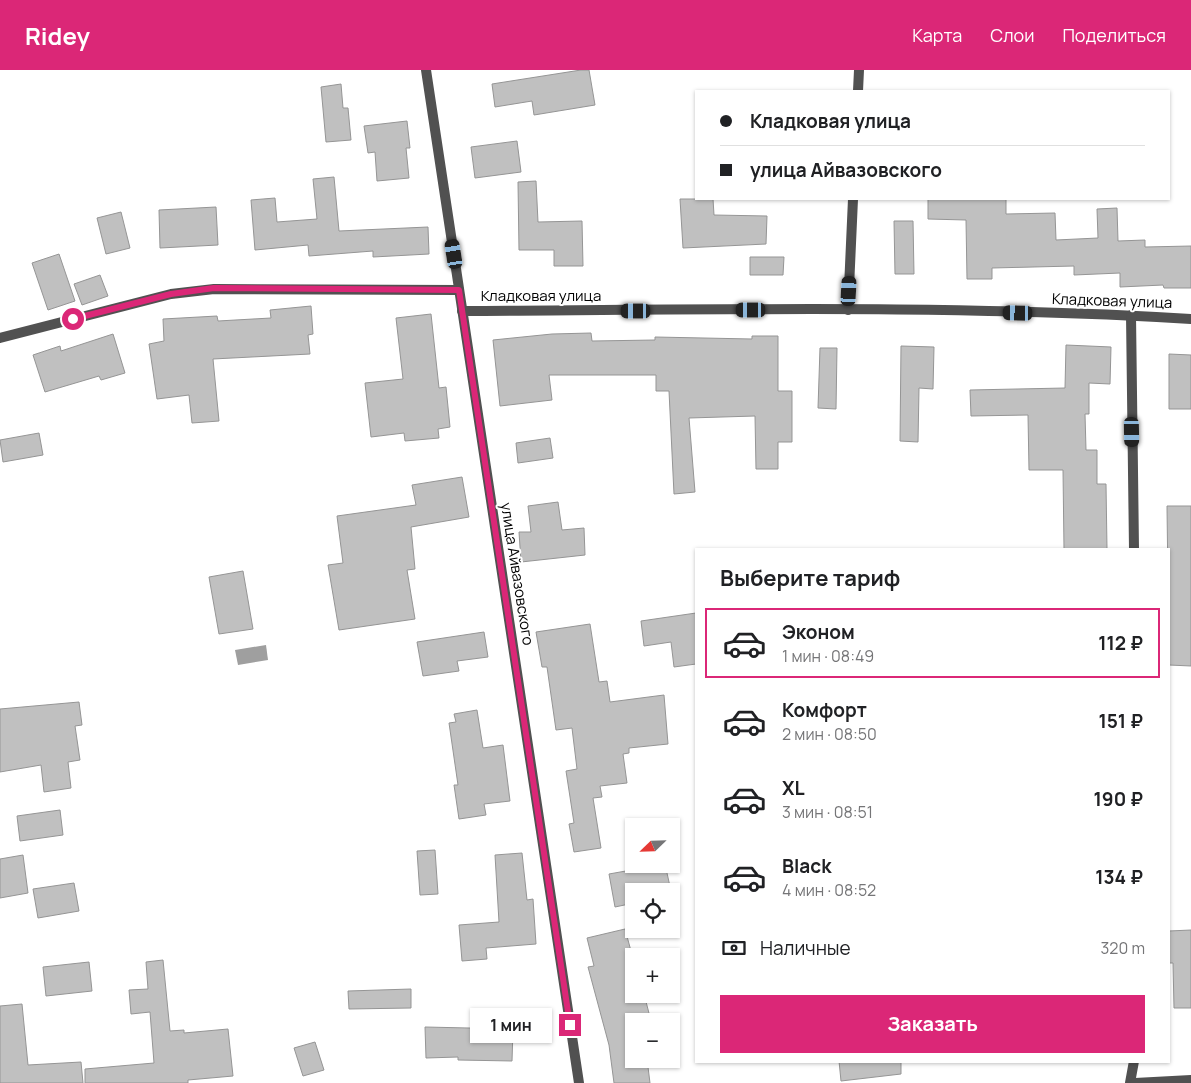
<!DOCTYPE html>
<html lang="ru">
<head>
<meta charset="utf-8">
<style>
  :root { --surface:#fff; --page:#f6f6f6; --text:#202124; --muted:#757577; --line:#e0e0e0; --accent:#db2777 }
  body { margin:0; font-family:Manrope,sans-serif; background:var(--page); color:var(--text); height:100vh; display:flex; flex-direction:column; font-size:19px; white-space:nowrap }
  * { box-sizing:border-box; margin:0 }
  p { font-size:16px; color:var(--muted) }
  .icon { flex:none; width:28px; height:28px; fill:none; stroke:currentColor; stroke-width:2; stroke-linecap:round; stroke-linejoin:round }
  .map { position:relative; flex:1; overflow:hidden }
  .details { position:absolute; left:695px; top:478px; width:475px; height:515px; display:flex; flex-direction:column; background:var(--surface); border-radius:0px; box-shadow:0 1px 4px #0004 }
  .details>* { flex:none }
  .hud { position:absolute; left:695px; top:20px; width:475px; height:110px; border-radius:0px; box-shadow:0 1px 4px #0004; display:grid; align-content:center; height:110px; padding:0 25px; background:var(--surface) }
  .needle { width:32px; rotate:247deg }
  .controls { position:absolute; left:625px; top:748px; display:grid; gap:10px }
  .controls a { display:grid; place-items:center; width:55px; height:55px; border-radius:0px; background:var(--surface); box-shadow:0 1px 4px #0004; font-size:25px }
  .end { position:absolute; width:22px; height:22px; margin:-11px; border:6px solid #db2777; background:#fff; box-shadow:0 0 0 2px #fff }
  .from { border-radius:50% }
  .bubble { position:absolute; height:35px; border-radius:0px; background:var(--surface); box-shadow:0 1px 4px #0004; font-size:16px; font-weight:700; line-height:35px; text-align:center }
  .car { position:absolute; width:15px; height:30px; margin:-15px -8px; border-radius:6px; box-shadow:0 0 4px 1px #0007; background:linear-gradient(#222 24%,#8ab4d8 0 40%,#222 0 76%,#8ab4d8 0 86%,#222 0) }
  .hud b { display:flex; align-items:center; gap:18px; height:48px; font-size:19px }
  .hud b+b { border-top:1px solid var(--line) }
  .hud i { width:12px; height:12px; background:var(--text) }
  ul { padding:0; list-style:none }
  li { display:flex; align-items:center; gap:15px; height:70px; margin:0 10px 8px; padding:0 15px; border:2px solid transparent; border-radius:0px }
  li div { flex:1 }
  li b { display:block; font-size:19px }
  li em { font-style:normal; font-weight:700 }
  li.on { border-color:var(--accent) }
  li>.icon { width:45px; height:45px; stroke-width:1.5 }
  h2 { padding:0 25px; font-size:22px; line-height:60px }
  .pay { display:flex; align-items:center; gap:12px; height:55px; padding:0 25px; font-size:19px }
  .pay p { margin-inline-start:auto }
  .cta { display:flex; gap:10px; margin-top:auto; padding:10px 25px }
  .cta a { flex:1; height:58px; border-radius:0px; background:var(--accent); color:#fff; font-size:20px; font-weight:700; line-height:58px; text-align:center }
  header { display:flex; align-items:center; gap:30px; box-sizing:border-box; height:70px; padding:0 25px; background:var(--accent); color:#fff }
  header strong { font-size:24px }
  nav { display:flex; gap:28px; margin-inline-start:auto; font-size:18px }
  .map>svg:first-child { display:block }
  .water { fill:#9f9f9f }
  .building { fill:#c0c0c0; stroke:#959595 }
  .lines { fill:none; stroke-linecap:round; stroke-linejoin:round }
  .street { stroke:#515151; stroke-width:10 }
  .route { stroke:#db2777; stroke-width:6 }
  .labels { text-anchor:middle; stroke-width:4; stroke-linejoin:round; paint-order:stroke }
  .street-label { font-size:15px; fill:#000; stroke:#fff }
</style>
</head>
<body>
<header>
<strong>Ridey</strong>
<nav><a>Карта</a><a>Слои</a><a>Поделиться</a></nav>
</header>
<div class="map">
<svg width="1191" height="1013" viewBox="0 0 1191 1013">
  <rect width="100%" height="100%" fill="#fff"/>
  <polygon class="water" points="266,575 268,590 238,595 235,580"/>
  <g class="building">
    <polygon points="581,0 589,0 595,35 534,45 532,31 495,37 492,14"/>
    <polygon points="341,14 343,38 348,38 351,70 326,72 321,17"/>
    <polygon points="407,51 410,78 406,78 409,108 377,111 375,82 368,83 364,56"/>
    <polygon points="517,71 521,102 475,108 471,77"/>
    <polygon points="334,107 339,161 428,157 429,184 373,187 373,181 309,186 308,175 255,180 251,130 275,128 277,152 317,149 313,109"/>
    <polygon points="536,111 538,152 582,151 583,196 554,196 554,180 519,180 518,112"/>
    <polygon points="680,129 713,129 714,145 767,146 766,174 683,178"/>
    <polygon points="928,129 1006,129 1006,144 1055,143 1056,170 1098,168 1097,139 1117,138 1118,171 1145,170 1145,177 1191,176 1191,218 1164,218 1163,215 1120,217 1120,203 1074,205 1074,196 992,198 992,209 967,209 966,150 928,149"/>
    <polygon points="216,137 218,175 160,178 159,140"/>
    <polygon points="121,142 130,178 106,184 97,148"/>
    <polygon points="894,151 913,151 914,204 895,204"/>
    <polygon points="59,184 75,231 48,240 32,193"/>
    <polygon points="750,187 784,187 783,205 750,205"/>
    <polygon points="100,205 108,226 82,235 74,214"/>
    <polygon points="311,236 313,264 308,265 310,284 213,289 219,351 192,353 189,325 157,329 149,274 164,271 163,249 217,246 218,251 271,248 270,240"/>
    <polygon points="431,244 439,318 446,317 450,357 438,359 439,368 405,371 404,363 371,367 365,313 403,309 396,248"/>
    <polygon points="591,263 592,271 655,270 655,267 752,269 752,266 778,266 778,321 792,321 792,372 778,372 778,399 756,399 755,346 689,348 695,422 674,424 669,321 656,321 656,305 549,305 552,330 500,336 493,270 552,264"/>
    <polygon points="113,264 125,303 101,310 99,306 45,322 33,285 60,276 61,281"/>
    <polygon points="1066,275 1111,277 1110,314 1089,313 1089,344 1085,344 1086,380 1097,380 1097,414 1106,414 1107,479 1064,479 1063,400 1029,400 1028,345 971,346 970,320 1065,318"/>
    <polygon points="901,276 934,277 933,319 919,318 918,372 900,371"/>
    <polygon points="820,278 837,278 836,339 818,338"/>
    <polygon points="1169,284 1191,285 1191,339 1169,339"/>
    <polygon points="39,363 43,385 3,392 0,370"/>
    <polygon points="550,368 553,388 518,393 516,373"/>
    <polygon points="462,407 469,447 411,457 415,499 407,500 415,549 339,560 328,495 343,493 337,446 416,435 412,415"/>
    <polygon points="558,432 562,460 584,458 585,485 521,492 519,462 531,462 528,436"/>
    <polygon points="1167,436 1191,436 1191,596 1169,595"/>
    <polygon points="243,501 253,559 219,564 209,507"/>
    <polygon points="696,543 696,594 674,597 671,572 644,576 641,551"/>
    <polygon points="590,554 599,612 607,611 610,632 664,625 668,674 629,678 629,683 623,684 627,713 600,716 602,727 593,728 601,778 574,782 569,754 574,753 566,701 577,699 572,658 556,660 547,597 542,597 536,562"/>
    <polygon points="484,562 488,587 457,591 459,601 423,606 417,572"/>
    <polygon points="79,632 82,655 75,656 80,690 68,692 71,718 44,722 41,695 0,702 0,639"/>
    <polygon points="477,640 483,678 503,675 510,731 484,734 486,745 459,749 454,715 458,715 449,653 456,652 454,644"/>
    <polygon points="60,740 63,765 20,771 17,746"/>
    <polygon points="435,780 438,824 420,825 417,781"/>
    <polygon points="522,783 527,830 533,829 536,874 486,878 487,889 462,891 459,855 499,852 495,785"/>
    <polygon points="23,785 28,823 0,828 0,789"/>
    <polygon points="665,794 671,821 634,821 634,833 615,837 609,804"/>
    <polygon points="74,813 79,841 38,848 33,819"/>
    <polygon points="625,859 634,892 634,924 644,924 650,947 634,951 634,989 647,989 650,1013 614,1013 609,975 588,897 594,896 587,868"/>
    <polygon points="1191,860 1191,938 1174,938 1173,893 1169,893 1169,861"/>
    <polygon points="163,890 170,961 184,960 184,963 228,959 233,1006 188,1010 188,1013 85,1013 85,999 154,993 150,942 131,944 129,920 148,919 146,892"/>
    <polygon points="89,892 92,921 46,926 43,897"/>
    <polygon points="411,919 411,938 349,939 348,921"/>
    <polygon points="22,934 28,995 81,992 83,1013 0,1013 0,936"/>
    <polygon points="425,957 513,959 512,991 458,990 458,987 426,988"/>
    <polygon points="315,972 324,1000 303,1006 294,978"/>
    <polygon points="839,991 901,991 901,1004 841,1011"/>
  </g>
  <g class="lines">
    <g class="street">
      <polyline points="426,0 579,1013"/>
      <polyline points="858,21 859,0"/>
      <polyline points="848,240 853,129"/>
      <path d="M 462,241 C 705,240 949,234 1191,249"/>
      <polyline points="1131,245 1134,479"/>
      <polyline points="0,268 171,224 214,219 459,220"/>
      <polyline points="1130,1013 1134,991"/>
      <polyline points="1135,1013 1191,1010"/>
    </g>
  </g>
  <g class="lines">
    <polyline class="route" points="73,249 171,224 214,218 459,220 570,955"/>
  </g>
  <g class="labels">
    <g class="street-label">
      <text x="541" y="231">Кладковая улица</text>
      <text transform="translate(1112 231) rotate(2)" y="5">Кладковая улица</text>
      <text transform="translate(517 504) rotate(81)" y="5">улица Айвазовского</text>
    </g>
  </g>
</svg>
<div class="controls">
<a><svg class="needle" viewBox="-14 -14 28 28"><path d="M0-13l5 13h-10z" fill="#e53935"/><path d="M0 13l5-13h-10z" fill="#757577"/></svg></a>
<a><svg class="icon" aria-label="locate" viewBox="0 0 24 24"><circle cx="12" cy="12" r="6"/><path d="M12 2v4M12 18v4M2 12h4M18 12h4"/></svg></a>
<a>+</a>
<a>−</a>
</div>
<i class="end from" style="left:73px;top:249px"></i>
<i class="end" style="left:570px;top:955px"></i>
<div class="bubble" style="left:470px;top:938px;width:82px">1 мин</div>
<i class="car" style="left:454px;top:184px;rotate:351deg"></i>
<i class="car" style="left:849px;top:221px;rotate:3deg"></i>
<i class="car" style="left:751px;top:240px;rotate:270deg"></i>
<i class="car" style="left:636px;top:241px;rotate:270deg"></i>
<i class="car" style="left:1018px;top:243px;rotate:271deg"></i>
<i class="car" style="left:1132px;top:362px;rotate:179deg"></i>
<div class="hud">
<b><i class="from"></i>Кладковая улица</b>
<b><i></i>улица Айвазовского</b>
</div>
<section class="details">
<h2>Выберите тариф</h2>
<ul>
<li class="on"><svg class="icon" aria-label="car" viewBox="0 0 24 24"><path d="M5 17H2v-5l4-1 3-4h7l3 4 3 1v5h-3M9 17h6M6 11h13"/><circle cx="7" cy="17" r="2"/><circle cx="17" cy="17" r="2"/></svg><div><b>Эконом</b><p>1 мин · 08:49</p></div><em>112 ₽</em></li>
<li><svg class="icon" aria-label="car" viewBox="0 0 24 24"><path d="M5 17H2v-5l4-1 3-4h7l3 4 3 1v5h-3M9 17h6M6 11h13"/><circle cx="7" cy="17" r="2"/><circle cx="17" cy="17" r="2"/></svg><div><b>Комфорт</b><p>2 мин · 08:50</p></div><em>151 ₽</em></li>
<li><svg class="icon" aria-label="car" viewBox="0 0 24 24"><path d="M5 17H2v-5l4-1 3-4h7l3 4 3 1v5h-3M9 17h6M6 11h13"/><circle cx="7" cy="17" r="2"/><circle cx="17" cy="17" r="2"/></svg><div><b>XL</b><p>3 мин · 08:51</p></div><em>190 ₽</em></li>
<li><svg class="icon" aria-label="car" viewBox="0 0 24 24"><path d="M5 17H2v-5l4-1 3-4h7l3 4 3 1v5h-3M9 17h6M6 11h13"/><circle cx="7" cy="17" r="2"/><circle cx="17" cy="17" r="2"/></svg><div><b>Black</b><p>4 мин · 08:52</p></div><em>134 ₽</em></li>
</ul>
<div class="pay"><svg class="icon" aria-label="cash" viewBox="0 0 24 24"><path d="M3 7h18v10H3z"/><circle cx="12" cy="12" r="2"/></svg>Наличные<p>320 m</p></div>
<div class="cta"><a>Заказать</a></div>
</section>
</div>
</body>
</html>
